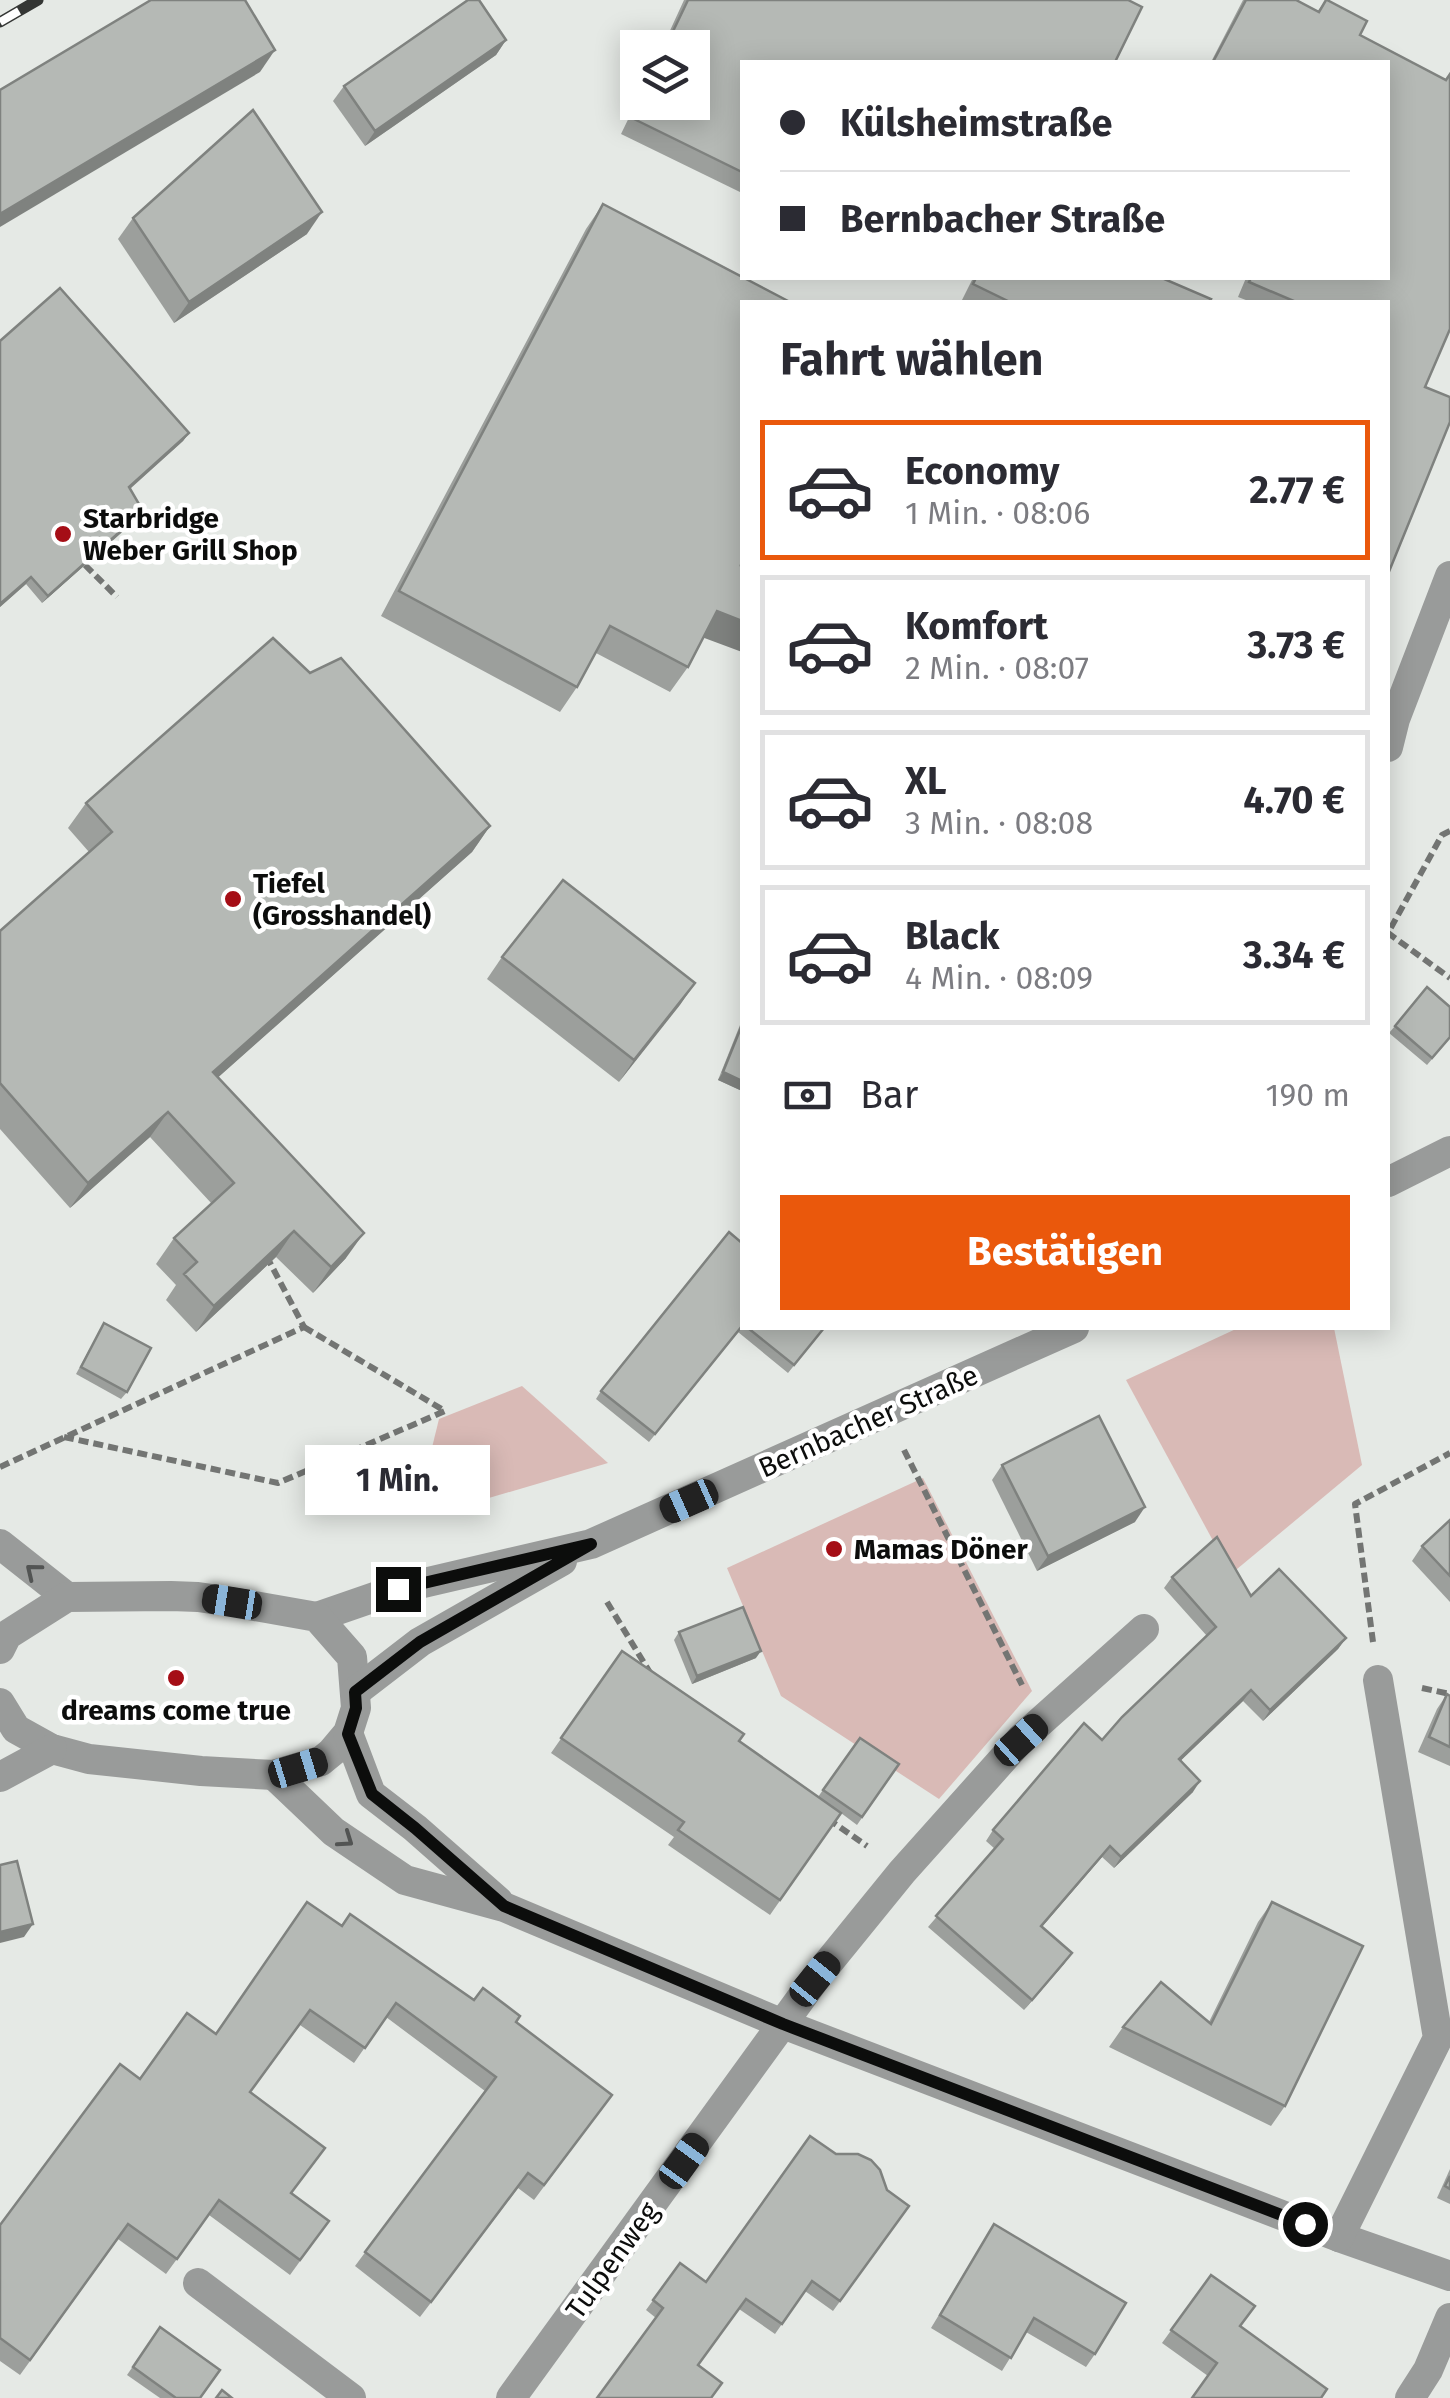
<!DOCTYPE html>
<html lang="de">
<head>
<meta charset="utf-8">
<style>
  :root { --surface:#fff; --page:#f2f2f3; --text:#2b2b33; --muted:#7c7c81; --line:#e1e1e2; --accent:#ea580c }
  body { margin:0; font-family:"Fira Sans",sans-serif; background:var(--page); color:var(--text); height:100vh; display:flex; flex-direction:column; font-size:38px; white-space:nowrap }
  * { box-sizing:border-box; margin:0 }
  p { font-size:32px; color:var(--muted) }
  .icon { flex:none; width:55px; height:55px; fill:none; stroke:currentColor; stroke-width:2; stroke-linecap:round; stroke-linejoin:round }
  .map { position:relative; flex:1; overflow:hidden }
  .sheet { position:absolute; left:740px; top:300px; width:650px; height:1030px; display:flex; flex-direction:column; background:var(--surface); border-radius:0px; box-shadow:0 5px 25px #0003 }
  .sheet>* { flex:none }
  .hud { position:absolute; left:740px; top:60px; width:650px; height:220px; border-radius:0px; box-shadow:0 5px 25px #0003; display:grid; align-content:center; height:220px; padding:0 40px; background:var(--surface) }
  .buttons { position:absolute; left:620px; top:30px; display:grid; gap:20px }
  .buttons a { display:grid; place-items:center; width:90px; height:90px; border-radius:0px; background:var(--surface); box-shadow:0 5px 25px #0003; font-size:50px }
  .end { position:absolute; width:45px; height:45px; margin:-22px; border:12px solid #0c0d0c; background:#fff; box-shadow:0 0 0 5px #fff }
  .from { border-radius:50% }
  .bubble { position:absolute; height:70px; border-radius:0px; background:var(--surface); box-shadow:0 5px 25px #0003; font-size:32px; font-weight:700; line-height:70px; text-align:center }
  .car { position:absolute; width:30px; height:60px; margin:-30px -15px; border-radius:12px; box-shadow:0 0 8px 2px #0007; background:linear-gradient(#222 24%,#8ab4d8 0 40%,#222 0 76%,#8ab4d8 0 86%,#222 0) }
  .hud b { display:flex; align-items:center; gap:35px; height:95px; font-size:38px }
  .hud b+b { border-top:2px solid var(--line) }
  .hud i { width:25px; height:25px; background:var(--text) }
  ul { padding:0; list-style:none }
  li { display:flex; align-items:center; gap:30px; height:140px; margin:0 20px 15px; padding:0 20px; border:5px solid var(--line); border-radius:0px }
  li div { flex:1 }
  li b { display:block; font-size:38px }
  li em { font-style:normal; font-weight:700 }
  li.active { border-color:var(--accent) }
  li>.icon { width:90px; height:90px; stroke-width:1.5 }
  h2 { padding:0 40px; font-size:45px; line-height:120px }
  .pay { display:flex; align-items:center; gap:25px; height:110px; padding:0 40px; font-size:38px }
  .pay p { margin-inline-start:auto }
  .action { display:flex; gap:20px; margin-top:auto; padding:20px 40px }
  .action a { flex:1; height:115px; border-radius:0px; background:var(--accent); color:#fff; font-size:40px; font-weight:700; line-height:115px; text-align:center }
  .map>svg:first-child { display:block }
  .green { fill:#d9bab6 }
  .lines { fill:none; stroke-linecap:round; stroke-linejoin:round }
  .path { stroke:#737573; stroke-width:6; stroke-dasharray:10 5; stroke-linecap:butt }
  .minor { stroke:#999b9a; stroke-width:30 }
  .rail-casing { stroke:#343634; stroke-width:11 }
  .rail { stroke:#fff; stroke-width:8; stroke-dasharray:22; stroke-linecap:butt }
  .wall { fill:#9c9f9c }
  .shaded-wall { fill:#7f827f }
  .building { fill:#b5b9b5; stroke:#7f827f; stroke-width:2.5 }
  .oneway { stroke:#525453 }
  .route { stroke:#0c0d0c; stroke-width:12 }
  .poi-dot { fill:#a50e16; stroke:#fff; stroke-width:4 }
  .labels { text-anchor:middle; stroke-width:9; stroke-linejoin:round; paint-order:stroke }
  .poi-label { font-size:28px; font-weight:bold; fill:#0c0d0c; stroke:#fff; text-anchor:start }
  .street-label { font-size:28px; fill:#0c0d0c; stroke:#fff }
</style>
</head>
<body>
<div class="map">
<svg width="1450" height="2398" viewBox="0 0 1450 2398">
  <rect width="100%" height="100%" fill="#e5e9e5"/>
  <g class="green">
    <polygon points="1238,1328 1334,1328 1362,1465 1231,1574 1126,1380"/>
    <polygon points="522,1386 608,1463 448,1510 426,1472 439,1419"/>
    <polygon points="923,1478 1032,1691 939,1799 781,1696 727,1568"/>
  </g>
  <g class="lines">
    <g class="path">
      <polyline points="85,565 117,597"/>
      <polyline points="1450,831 1442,835 1388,933 1450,978"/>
      <polyline points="64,1437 278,1483 445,1411 304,1327"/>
      <polyline points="904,1450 1022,1685"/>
      <polyline points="0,1467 304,1327 268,1259"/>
      <polyline points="607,1602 652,1676"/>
      <polyline points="1373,1642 1355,1504 1450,1453"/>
      <polyline points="1422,1688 1450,1694"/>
      <polyline points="828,1819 867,1846"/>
    </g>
    <g class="minor">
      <polyline points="1388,747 1395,719 1450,576"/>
      <polyline points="1388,1182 1450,1151"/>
      <polyline points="0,1544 67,1597"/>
      <polyline points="317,1617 398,1589 591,1544 1074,1328"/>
      <polyline points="0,1649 7,1635 67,1597 171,1596 198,1597 232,1602 317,1617 352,1657 356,1708 348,1733 332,1752 321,1761 274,1775 201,1771 89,1759 52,1749 16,1729 0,1703"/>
      <polyline points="355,1692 420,1642 562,1561"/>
      <polyline points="348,1733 371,1794 415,1828 498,1901"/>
      <polyline points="274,1775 334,1832 405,1880 504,1907 783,2024 1339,2237 1450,2276"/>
      <polyline points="0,1777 52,1749"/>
      <polyline points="1339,2237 1438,2038 1378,1680"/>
      <polyline points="198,2283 351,2398"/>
      <polyline points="511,2398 815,1979 902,1872 1021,1739 1144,1629"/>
      <polyline points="1410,2398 1428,2370 1450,2318"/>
    </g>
    <defs>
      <polyline id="rail" points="0,22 38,0"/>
    </defs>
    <use href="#rail" class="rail-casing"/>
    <use href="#rail" class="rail"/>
  </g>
  <g class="wall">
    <polygon points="684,0 1128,0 742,62 742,193 621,134 638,99 638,102 692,102 692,48 662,48"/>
    <polygon points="1243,0 1296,0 1317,12 1326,0 1327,0 1367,21 1360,35 1446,80 1450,74 1450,329 1425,387 1450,397 1450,422 1388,574 1388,302 1251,302 1238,297 1246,278 1388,278 1388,62 1211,62"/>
    <polygon points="506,40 496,55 365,146 333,101 344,86"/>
    <polygon points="603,204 703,637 688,667 670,692 596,653 577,687 560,712 381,616 586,229"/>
    <polygon points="133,218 307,234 174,323 118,239"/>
    <polygon points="973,278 1162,278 1209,302 968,302 962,300"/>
    <polygon points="0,341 189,433 183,441 130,489 143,511 138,518 42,603 26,584 0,607"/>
    <polygon points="310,673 490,826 472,852 218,1077 346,1258 313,1293 276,1257 196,1332 166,1300 176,1285 156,1264 174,1238 212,1204 150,1137 70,1208 0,1129 0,931 89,852 68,828 86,803"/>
    <polygon points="502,957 695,983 619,1082 487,979"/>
    <polygon points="1450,1007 1450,1038 1427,1065 1389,1033 1395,1026"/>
    <polygon points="742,1020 742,1091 718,1080"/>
    <polygon points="742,1243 742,1328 824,1328 788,1373 738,1332 649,1442 596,1399 601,1391"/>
    <polygon points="104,1323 127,1392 121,1399 76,1374"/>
    <polygon points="1002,1465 1135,1522 1037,1571 992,1480"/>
    <polygon points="1450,1520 1450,1602 1412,1561 1422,1546"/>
    <polygon points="1172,1577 1251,1596 1346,1638 1338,1649 1263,1721 1243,1701 1181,1760 1193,1792 1114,1868 1102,1857 1042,1927 1064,1964 1024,2010 928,1927 995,1849 986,1841 993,1830 1102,1740 1207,1636 1164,1588"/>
    <polygon points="679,1632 756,1658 692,1684 674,1640"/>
    <polygon points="622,1651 739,1741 818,1797 860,1738 899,1764 857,1825 841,1813 770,1915 668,1845 674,1837 551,1753"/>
    <polygon points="1447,1694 1450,1696 1450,1766 1418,1752 1437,1709"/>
    <polygon points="1272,1902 1285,2106 1271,2126 1109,2047 1123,2027 1209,2022 1258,1922"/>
    <polygon points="342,1926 516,2022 612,2095 534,2200 518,2188 420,2317 355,2266 485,2091 386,2017 354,2063 300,2025 250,2092 291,2193 329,2221 290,2275 209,2215 166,2274 118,2239 20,2375 0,2361 0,2225 140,2079 216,2033"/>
    <polygon points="1450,2169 1450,2204 1437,2198"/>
    <polygon points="887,2190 909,2206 833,2311 805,2291 775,2334 739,2309 656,2318 646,2310 680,2263 706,2282"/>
    <polygon points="994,2224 1095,2354 1086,2367 1026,2332 1002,2371 931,2328"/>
    <polygon points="1211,2275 1240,2326 1321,2398 1208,2376 1162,2343"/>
    <polygon points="160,2327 200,2398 160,2398 127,2375"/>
  </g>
  <g class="shaded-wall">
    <polygon points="506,40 496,55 365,146 375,131"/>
    <polygon points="275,50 260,72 0,227 0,214"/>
    <polygon points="322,212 307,234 174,323 189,302"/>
    <polygon points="189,433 183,441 124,494 129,487"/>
    <polygon points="143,511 138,518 42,603 48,596"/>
    <polygon points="31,577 26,584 0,607 0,604"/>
    <polygon points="717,611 742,621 742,652 699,636"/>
    <polygon points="490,826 472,852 196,1097 213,1072"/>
    <polygon points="695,983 680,1005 619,1082 634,1060"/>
    <polygon points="723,1072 742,1081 742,1091 718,1080"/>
    <polygon points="168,1112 150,1137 70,1208 88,1183"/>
    <polygon points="294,1231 276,1257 196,1332 214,1306"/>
    <polygon points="364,1233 346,1258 313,1293 331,1267"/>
    <polygon points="1145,1507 1135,1522 1037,1571 1048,1556"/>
    <polygon points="1346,1638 1338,1649 1263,1721 1270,1710"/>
    <polygon points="761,1651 756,1658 692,1684 697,1676"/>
    <polygon points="1251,1690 1243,1701 1172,1769 1179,1759"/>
    <polygon points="1200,1781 1193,1792 1114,1868 1121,1857"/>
    <polygon points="1110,1846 1102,1857 1033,1937 1041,1926"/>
    <polygon points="33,1924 24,1937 0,1943 0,1932"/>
    <polygon points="1072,1953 1064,1964 1024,2010 1032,2000"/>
  </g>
  <g class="building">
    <polygon points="151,0 245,0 275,50 0,214 0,90"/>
    <polygon points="468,0 479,0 506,40 375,131 344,86"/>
    <polygon points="688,0 1128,0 1142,7 1115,62 742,62 742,172 632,118 639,102 692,102 692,48 665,48"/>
    <polygon points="1246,0 1296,0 1319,12 1326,0 1327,0 1367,21 1360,35 1446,80 1450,74 1450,329 1425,387 1450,397 1450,422 1388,574 1388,302 1296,302 1249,282 1251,278 1388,278 1388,62 1213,62"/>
    <polygon points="253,110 322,212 189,302 133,218"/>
    <polygon points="603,204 790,302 742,302 742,561 741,565 742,565 742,621 717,611 688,667 610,626 577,687 399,591"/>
    <polygon points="976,278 1162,278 1211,299 1209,302 1010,302 973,284"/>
    <polygon points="60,288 189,433 129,487 143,511 48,596 31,577 0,604 0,341"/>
    <polygon points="273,638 310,673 341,658 490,826 213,1072 364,1233 331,1267 294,1231 214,1306 184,1274 197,1262 174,1238 234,1183 168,1112 88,1183 0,1083 0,931 112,832 86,803"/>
    <polygon points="563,880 695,983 634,1060 502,957"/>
    <polygon points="1427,987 1450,1007 1450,1037 1432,1058 1395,1026"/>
    <polygon points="742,1025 742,1081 723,1072"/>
    <polygon points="729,1232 742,1243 742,1326 655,1434 601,1391"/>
    <polygon points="104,1323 151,1348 127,1392 81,1367"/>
    <polygon points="748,1328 824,1328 794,1365"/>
    <polygon points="1099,1416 1145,1507 1048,1556 1002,1465"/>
    <polygon points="1450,1520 1450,1576 1422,1546"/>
    <polygon points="1217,1537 1251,1596 1279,1569 1346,1638 1270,1710 1251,1690 1179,1759 1200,1781 1121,1857 1110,1846 1041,1926 1072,1953 1032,2000 936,1916 1003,1839 993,1830 1084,1723 1102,1740 1122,1717 1216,1627 1172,1577"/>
    <polygon points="743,1607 761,1651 697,1676 679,1632"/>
    <polygon points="622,1651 744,1734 739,1741 841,1813 780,1900 678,1830 684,1822 561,1738"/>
    <polygon points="1447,1694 1450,1696 1450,1747 1429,1737"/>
    <polygon points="860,1738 899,1764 862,1817 823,1790"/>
    <polygon points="17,1861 33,1924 0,1932 0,1865"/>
    <polygon points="307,1902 342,1926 350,1914 474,2000 483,1988 520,2016 516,2022 612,2095 544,2185 528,2173 431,2302 365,2252 496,2077 396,2003 365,2048 310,2010 250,2092 325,2148 291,2193 329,2221 300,2260 219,2200 177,2259 128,2224 30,2360 0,2338 0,2225 120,2064 140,2079 187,2013 216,2034"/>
    <polygon points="1272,1902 1363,1946 1285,2106 1123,2027 1161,1982 1211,2024"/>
    <polygon points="810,2136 836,2154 858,2154 871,2160 880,2170 887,2190 909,2206 840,2301 812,2281 782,2324 746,2299 698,2365 722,2383 711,2398 597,2398 663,2308 653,2300 680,2263 706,2282"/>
    <polygon points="1450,2176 1450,2189 1445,2186"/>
    <polygon points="994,2224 1126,2303 1095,2354 1034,2318 1011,2358 940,2315"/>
    <polygon points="1211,2275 1255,2306 1240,2326 1327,2389 1321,2398 1192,2398 1217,2363 1171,2330"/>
    <polygon points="160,2327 220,2370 200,2398 176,2398 133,2367"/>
    <polygon points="222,2390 232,2398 216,2398"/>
  </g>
  <defs><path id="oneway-chevron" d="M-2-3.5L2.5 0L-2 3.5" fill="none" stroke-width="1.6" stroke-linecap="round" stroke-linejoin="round" transform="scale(2.5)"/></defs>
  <g class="oneway">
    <use href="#oneway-chevron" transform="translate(33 1571) rotate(-141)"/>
    <use href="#oneway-chevron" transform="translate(346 1840) rotate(35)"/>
  </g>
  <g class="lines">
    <polyline class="route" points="398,1589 591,1544 420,1642 355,1692 356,1708 348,1734 372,1794 415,1828 504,1906 783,2024 1305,2224"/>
  </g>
  <g class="poi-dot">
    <circle cx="63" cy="534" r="10"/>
    <circle cx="233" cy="899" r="10"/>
    <circle cx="834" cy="1549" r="10"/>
    <circle cx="176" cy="1678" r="10"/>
  </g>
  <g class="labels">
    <g class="poi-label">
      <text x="83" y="528">Starbridge<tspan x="83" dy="32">Weber Grill Shop</tspan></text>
      <text x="253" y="893">Tiefel<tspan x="253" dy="32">(Grosshandel)</tspan></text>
      <text x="854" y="1559">Mamas Döner</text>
      <text x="176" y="1720" text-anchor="middle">dreams come true</text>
    </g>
    <g class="street-label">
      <text transform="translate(868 1421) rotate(-24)" y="10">Bernbacher Straße</text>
      <text transform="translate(612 2260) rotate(-54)" y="10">Tulpenweg</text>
    </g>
  </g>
</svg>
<div class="buttons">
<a><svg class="icon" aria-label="layers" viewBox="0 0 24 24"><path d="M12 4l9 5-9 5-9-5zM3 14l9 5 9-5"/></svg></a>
</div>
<i class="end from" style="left:1305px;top:2224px"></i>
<i class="end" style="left:398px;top:1589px"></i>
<div class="bubble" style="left:305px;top:1445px;width:185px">1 Min.</div>
<i class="car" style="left:689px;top:1501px;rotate:246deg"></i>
<i class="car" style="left:232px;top:1602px;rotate:279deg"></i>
<i class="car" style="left:1021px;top:1740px;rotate:48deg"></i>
<i class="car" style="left:298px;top:1768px;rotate:73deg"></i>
<i class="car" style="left:815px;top:1979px;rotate:39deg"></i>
<i class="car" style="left:684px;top:2161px;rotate:36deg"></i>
<div class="hud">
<b><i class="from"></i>Külsheimstraße</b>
<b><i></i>Bernbacher Straße</b>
</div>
<section class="sheet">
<h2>Fahrt wählen</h2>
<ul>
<li class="active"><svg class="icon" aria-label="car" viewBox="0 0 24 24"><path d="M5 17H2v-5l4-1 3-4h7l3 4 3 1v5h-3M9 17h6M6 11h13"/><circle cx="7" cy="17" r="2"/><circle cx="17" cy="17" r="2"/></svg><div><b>Economy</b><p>1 Min. · 08:06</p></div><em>2.77 €</em></li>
<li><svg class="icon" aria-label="car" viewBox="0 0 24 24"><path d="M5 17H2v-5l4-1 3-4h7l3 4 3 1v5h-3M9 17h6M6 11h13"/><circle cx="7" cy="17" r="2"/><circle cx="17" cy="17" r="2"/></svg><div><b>Komfort</b><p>2 Min. · 08:07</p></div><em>3.73 €</em></li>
<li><svg class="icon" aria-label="car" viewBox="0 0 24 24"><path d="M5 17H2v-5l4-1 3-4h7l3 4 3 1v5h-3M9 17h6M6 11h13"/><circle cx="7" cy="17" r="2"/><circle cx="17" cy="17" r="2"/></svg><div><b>XL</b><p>3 Min. · 08:08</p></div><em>4.70 €</em></li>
<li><svg class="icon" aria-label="car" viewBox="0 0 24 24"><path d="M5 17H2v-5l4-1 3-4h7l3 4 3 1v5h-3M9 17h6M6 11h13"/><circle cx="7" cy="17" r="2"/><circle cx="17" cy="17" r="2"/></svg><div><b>Black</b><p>4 Min. · 08:09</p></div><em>3.34 €</em></li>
</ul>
<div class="pay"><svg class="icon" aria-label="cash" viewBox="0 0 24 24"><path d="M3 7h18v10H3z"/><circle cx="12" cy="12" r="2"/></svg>Bar<p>190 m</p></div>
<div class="action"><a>Bestätigen</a></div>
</section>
</div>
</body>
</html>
